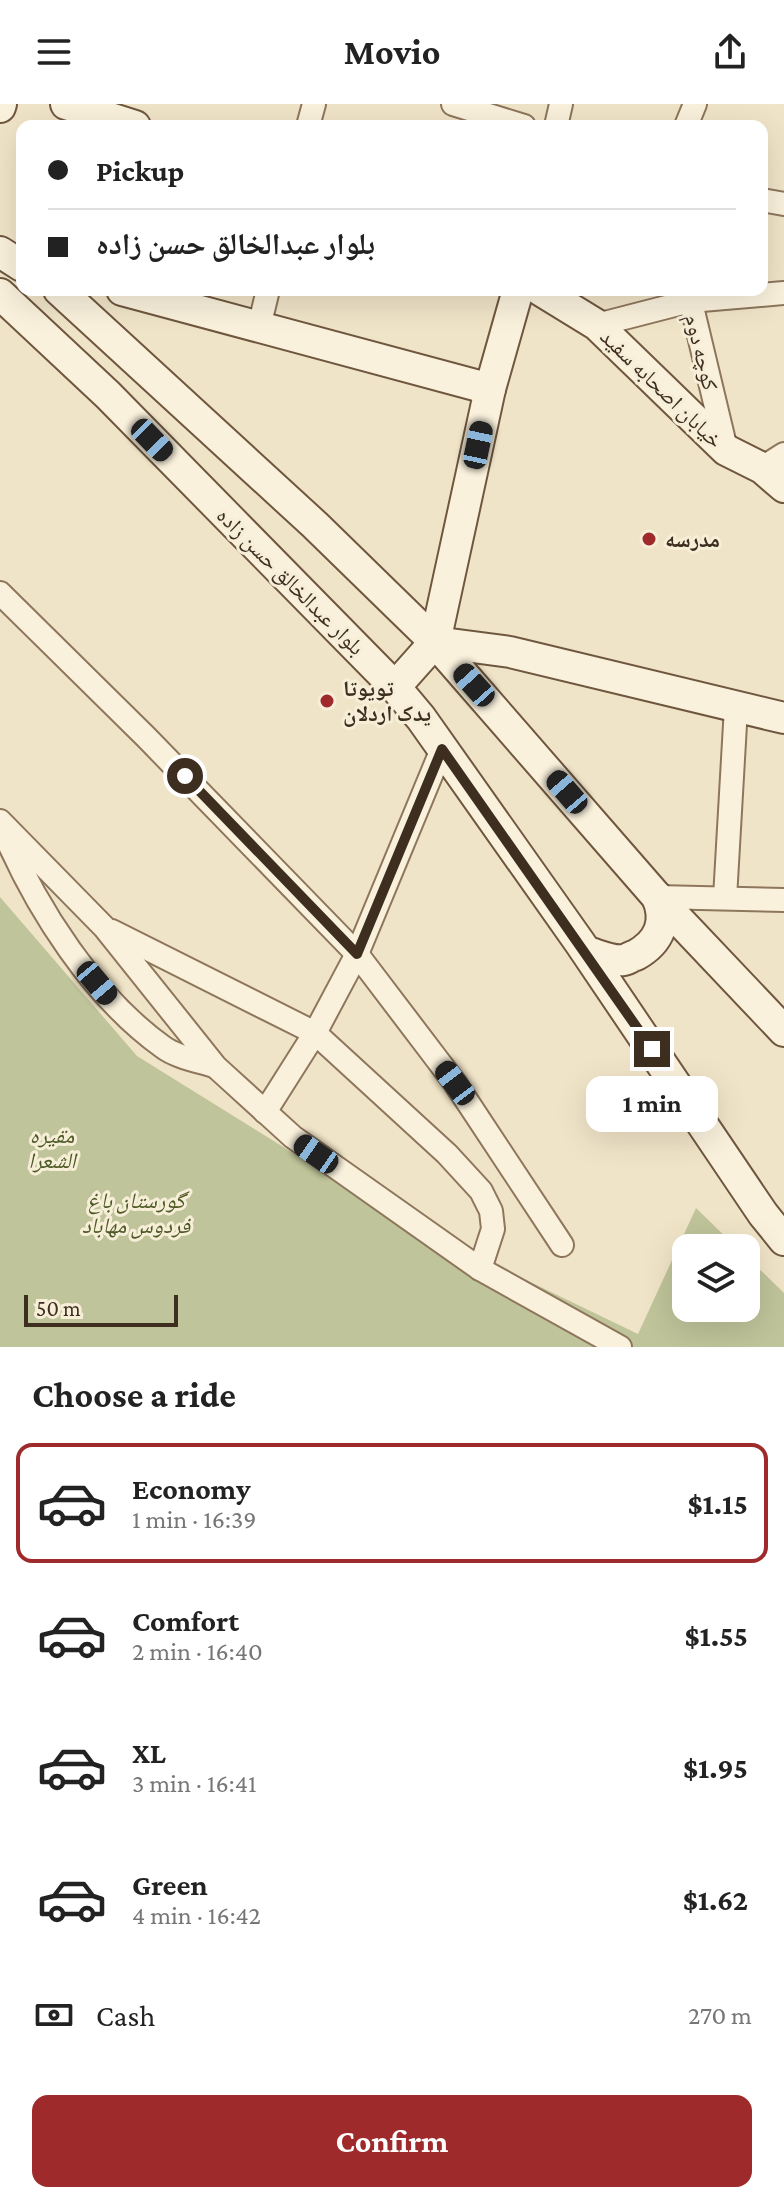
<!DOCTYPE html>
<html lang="en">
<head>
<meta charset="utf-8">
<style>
  :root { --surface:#fff; --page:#f6f6f6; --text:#222; --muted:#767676; --line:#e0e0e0; --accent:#9e2a2b }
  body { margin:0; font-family:"Crimson Pro","Noto Naskh Arabic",serif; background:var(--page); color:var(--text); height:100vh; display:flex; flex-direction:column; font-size:30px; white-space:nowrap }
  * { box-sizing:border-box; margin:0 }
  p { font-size:26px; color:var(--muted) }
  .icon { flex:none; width:44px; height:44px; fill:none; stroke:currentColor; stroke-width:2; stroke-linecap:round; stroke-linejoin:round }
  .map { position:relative; height:1243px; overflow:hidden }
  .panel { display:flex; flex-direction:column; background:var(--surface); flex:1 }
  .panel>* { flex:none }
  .hud { position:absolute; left:16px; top:16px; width:752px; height:176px; border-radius:16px; box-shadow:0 8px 32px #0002; display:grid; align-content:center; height:176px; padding:0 32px; background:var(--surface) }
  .controls { position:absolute; left:672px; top:1130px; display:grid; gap:16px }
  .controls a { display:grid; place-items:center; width:88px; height:88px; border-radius:16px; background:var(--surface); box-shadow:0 8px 32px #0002; font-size:40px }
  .scale { position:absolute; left:24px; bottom:20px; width:154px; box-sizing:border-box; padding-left:8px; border:4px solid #3d2e20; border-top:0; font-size:22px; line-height:28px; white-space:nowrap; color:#3d2e20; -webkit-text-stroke:6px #f7eed8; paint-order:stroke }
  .end { position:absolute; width:36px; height:36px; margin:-18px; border:10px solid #3d2e20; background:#fff; box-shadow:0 0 0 4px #fff }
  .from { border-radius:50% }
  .bubble { position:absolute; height:56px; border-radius:16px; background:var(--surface); box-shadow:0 8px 32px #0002; font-size:26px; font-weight:700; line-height:56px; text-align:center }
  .car { position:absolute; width:24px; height:48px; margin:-24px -12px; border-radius:10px; box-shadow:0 0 6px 2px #0007; background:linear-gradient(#222 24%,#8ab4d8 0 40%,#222 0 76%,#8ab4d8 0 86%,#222 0) }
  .hud b { display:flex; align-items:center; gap:28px; height:76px; font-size:30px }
  .hud b+b { border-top:2px solid var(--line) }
  .hud i { width:20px; height:20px; background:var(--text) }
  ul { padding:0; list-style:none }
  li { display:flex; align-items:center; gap:24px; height:120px; margin:0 16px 12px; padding:0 16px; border:4px solid transparent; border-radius:16px }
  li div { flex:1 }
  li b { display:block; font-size:30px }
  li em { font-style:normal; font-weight:700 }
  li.on { border-color:var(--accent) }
  li>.icon { width:72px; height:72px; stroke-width:1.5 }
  h2 { padding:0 32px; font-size:36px; line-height:96px }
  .pay { display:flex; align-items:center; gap:20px; height:88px; padding:0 32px; font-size:30px }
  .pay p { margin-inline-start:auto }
  .action { display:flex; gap:16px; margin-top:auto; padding:16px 32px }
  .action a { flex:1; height:92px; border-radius:16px; background:var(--accent); color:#fff; font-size:32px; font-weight:700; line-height:92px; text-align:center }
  header { display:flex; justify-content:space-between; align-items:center; height:104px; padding:0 32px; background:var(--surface); font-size:36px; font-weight:700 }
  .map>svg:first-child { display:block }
  .cemetery { fill:#bfc49a }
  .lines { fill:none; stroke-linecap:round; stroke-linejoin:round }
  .street-casing { stroke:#8d765c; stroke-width:26 }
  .secondary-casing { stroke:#6f573f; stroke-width:34 }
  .street { stroke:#faf1dc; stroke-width:22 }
  .secondary { stroke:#faf1dc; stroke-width:30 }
  .route { stroke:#3d2e20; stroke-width:10 }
  .poi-dot { fill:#9e2a2b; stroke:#f7eed8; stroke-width:3 }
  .labels { text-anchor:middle; stroke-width:6; stroke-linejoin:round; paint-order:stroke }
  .street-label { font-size:22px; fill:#3d2e20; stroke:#f7eed8 }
  .poi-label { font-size:22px; font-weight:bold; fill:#3d2e20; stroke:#f7eed8; text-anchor:start }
  .park-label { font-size:22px; font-style:italic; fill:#4d5a26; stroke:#f7eed8 }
</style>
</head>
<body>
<header><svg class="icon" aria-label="menu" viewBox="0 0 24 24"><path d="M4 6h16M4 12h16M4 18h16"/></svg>Movio<svg class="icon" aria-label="share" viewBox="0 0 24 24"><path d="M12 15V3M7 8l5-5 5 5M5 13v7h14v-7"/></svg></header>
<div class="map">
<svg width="784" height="1243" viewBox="0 0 784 1243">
  <rect width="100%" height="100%" fill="#f0e4c8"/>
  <polygon class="cemetery" points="0,793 137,952 396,1113 638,1230 696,1104 737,1144 686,1144 686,1204 746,1204 746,1152 784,1189 784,1243 0,1243"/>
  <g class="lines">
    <defs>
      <g id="street">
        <polyline points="453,0 524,22"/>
        <polyline points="308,22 314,0"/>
        <polyline points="556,22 561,0"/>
        <polyline points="686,22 695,0"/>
        <polyline points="762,96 784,100"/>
        <polyline points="688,186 726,345"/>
        <polyline points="597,221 690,197 784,189"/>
        <polyline points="259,223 268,186"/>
        <polyline points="762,364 784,350"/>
        <polyline points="0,489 146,633 357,850 455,979 562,1141"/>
        <polyline points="0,717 104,823 216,963 293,1033 480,1165 620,1243"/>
        <path d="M 4,728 C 37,805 93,893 163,943 C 176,953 198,957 214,962"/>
        <polyline points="657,793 784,796"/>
        <polyline points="725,794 736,603"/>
        <polyline points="112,827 315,929 447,1050 481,1087 491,1107 493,1125 480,1165"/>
        <polyline points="265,1008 315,929 357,850 442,645"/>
      </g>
      <g id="secondary">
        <polyline points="66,0 135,22"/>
        <polyline points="0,3 1,0"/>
        <polyline points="0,148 22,162"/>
        <polyline points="59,186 315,421 435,538 657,793 784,927"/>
        <polyline points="122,186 490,285"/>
        <polyline points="540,186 597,221 726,346 762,364 784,383"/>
        <polyline points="0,190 108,291 395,583 421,614 580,839 763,1110 784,1136"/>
        <polyline points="435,538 490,285 518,186"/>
        <polyline points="395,583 435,538 510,548 784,614"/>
        <path d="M 587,848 C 598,851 613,858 624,856 C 626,856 634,851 636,851 C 659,838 668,818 657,793"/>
      </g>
    </defs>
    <use href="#street" class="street-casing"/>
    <use href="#secondary" class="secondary-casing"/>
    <use href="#street" class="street"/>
    <use href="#secondary" class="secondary"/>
  </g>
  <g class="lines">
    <polyline class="route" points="185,672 357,850 442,645 652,945"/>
  </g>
  <g class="poi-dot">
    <circle cx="649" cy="435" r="8"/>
    <circle cx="327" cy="597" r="8"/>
  </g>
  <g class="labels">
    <g class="street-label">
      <text transform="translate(702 248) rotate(76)" y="8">کوچه دوم</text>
      <text transform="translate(662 284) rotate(44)" y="8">خیابان اصحابه سفید</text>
      <text transform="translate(291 477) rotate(45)" y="8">بلوار عبدالخالق حسن زاده</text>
    </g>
    <g class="poi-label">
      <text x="665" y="443">مدرسه</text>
      <text x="343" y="592">تویوتا<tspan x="343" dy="25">یدک اردلان</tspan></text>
    </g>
    <g class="park-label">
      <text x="52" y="1039">مقیره<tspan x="52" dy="25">الشعرا</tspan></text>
      <text x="136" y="1104">گورستان باغ<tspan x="136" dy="25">فردوس مهاباد</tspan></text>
    </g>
  </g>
</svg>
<div class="controls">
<a><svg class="icon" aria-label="layers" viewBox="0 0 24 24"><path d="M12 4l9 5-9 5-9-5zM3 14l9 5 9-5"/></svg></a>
</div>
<div class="scale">50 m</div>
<i class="end from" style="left:185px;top:672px"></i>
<i class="end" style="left:652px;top:945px"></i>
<div class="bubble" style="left:586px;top:972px;width:132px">1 min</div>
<i class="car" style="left:152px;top:336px;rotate:136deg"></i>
<i class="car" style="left:478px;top:341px;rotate:12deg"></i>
<i class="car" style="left:474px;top:581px;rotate:318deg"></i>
<i class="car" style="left:567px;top:688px;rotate:319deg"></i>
<i class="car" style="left:97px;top:879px;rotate:140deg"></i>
<i class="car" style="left:455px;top:979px;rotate:323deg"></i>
<i class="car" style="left:316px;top:1050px;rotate:305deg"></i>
<div class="hud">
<b><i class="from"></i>Pickup</b>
<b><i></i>بلوار عبدالخالق حسن زاده</b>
</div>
</div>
<section class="panel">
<h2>Choose a ride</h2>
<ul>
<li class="on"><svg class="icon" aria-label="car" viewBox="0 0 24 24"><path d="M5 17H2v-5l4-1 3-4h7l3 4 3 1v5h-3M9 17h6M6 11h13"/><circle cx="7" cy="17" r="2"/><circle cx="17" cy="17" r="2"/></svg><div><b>Economy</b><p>1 min · 16:39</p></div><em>$1.15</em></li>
<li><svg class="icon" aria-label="car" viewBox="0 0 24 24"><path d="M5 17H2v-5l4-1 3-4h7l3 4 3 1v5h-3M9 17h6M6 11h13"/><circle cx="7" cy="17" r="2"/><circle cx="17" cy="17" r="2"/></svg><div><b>Comfort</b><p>2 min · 16:40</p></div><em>$1.55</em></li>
<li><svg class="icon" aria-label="car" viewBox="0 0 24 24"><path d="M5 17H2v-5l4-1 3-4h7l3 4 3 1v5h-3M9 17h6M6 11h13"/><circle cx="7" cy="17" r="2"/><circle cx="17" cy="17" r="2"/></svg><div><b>XL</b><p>3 min · 16:41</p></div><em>$1.95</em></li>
<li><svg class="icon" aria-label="car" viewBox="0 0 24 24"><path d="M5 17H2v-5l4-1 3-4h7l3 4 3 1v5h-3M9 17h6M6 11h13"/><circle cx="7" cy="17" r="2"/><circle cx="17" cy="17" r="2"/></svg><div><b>Green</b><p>4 min · 16:42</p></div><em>$1.62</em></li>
</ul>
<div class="pay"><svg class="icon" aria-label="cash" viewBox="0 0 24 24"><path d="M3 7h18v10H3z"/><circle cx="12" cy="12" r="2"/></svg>Cash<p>270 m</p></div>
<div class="action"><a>Confirm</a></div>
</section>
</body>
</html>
